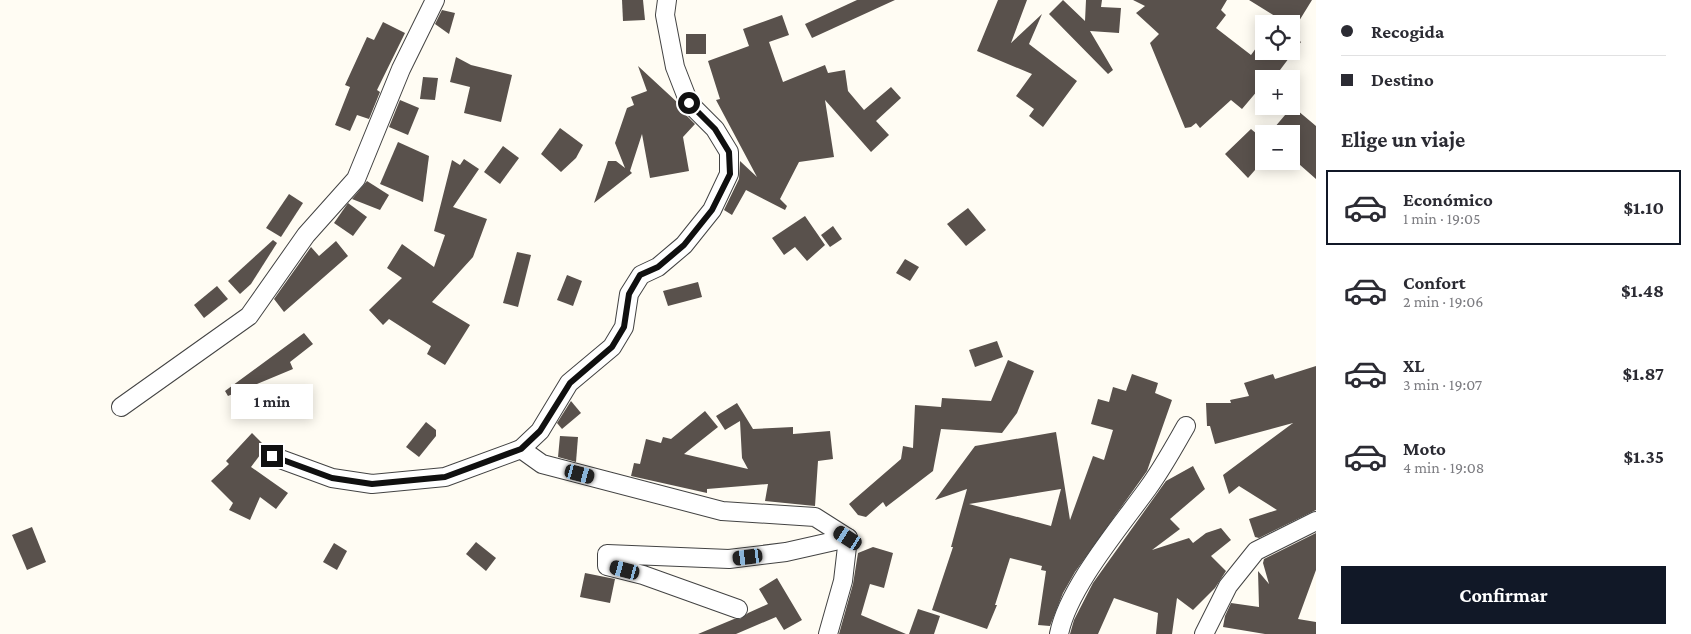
<!DOCTYPE html>
<html lang="es">
<head>
<meta charset="utf-8">
<style>
  :root { --surface:#fff; --page:#f2f2f3; --text:#2b2b33; --muted:#7c7c81; --line:#e1e1e2; --accent:#111827 }
  body { margin:0; font-family:"Crimson Pro",serif; background:var(--page); color:var(--text); height:100vh; display:flex; flex-direction:column; font-size:19px; white-space:nowrap }
  * { box-sizing:border-box; margin:0 }
  p { font-size:16px; color:var(--muted) }
  .icon { flex:none; width:28px; height:28px; fill:none; stroke:currentColor; stroke-width:2; stroke-linecap:round; stroke-linejoin:round }
  .map { position:relative; flex:1; overflow:hidden }
  .drawer { display:flex; flex-direction:column; background:var(--surface); width:375px }
  .drawer>* { flex:none }
  .guide { display:grid; align-content:center; height:110px; padding:0 25px; background:var(--surface) }
  .buttons { position:absolute; left:1255px; top:15px; display:grid; gap:10px }
  .buttons a { display:grid; place-items:center; width:45px; height:45px; border-radius:0px; background:var(--surface); box-shadow:0 2px 12px #0003; font-size:25px }
  .end { position:absolute; width:22px; height:22px; margin:-11px; border:6px solid #101010; background:#fff; box-shadow:0 0 0 2px #fff }
  .from { border-radius:50% }
  .bubble { position:absolute; height:35px; border-radius:0px; background:var(--surface); box-shadow:0 2px 12px #0003; font-size:16px; font-weight:700; line-height:35px; text-align:center }
  .car { position:absolute; width:15px; height:30px; margin:-15px -8px; border-radius:6px; box-shadow:0 0 4px 1px #0007; background:linear-gradient(#222 24%,#8ab4d8 0 40%,#222 0 76%,#8ab4d8 0 86%,#222 0) }
  .guide b { display:flex; align-items:center; gap:18px; height:48px; font-size:19px }
  .guide b+b { border-top:1px solid var(--line) }
  .guide i { width:12px; height:12px; background:var(--text) }
  ul { padding:0; list-style:none }
  li { display:flex; align-items:center; gap:15px; height:75px; margin:0 10px 8px; padding:0 15px; border:2px solid transparent; border-radius:0px }
  li div { flex:1 }
  li b { display:block; font-size:19px }
  li em { font-style:normal; font-weight:700 }
  li.current { border-color:var(--accent) }
  li>.icon { width:45px; height:45px; stroke-width:1.5 }
  h2 { padding:0 25px; font-size:22px; line-height:60px }
  .cta { display:flex; gap:10px; margin-top:auto; padding:10px 25px }
  .cta a { flex:1; height:58px; border-radius:0px; background:var(--accent); color:#fff; font-size:20px; font-weight:700; line-height:58px; text-align:center }
  main { display:flex; flex:1; min-height:0 }
  .map>svg:first-child { display:block }
  .building { fill:#59514c; fill-rule:evenodd }
  .lines { fill:none; stroke-linecap:round; stroke-linejoin:round }
  .street-casing { stroke:#434343; stroke-width:20 }
  .street { stroke:#fff; stroke-width:18 }
  .route { stroke:#101010; stroke-width:6 }
</style>
</head>
<body>
<main>
<div class="map">
<svg width="1316" height="634" viewBox="0 0 1316 634">
  <rect width="100%" height="100%" fill="#fffcf3"/>
  <g class="building">
    <polygon points="622,0 643,0 645,20 623,21"/>
    <polygon points="857,0 895,0 812,38 805,24"/>
    <polygon points="998,0 1027,0 1011,43 1042,14 1029,44 1077,81 1043,127 1029,116 1034,109 1016,96 1032,74 977,51"/>
    <polygon points="1063,0 1085,21 1086,0 1102,0 1101,7 1121,8 1119,33 1090,31 1113,70 1108,74 1049,14"/>
    <polygon points="1133,0 1227,0 1221,10 1226,15 1216,28 1251,55 1264,37 1264,51 1291,51 1291,34 1301,42 1277,74 1273,71 1267,79 1264,79 1264,83 1242,109 1231,100 1200,128 1196,123 1191,127 1185,128 1150,43 1159,34 1136,13 1145,6"/>
    <polygon points="1249,0 1312,0 1291,34 1291,24 1273,24 1278,18"/>
    <polygon points="442,10 455,13 449,34 435,24"/>
    <polygon points="782,15 789,35 769,42 783,82 825,65 828,73 845,70 848,91 864,110 891,87 901,98 876,121 889,135 871,152 825,100 834,157 799,162 780,199 787,206 785,210 746,190 732,215 724,210 739,179 740,161 757,177 716,100 720,99 708,61 749,46 743,29"/>
    <polygon points="383,22 405,33 377,90 380,92 369,119 357,115 350,131 335,125 350,87 345,85 367,37 374,40"/>
    <rect x="686" y="34" width="20" height="20"/>
    <polygon points="456,57 471,65 512,75 501,122 464,113 470,87 450,82"/>
    <polygon points="638,66 678,103 681,110 695,124 683,137 689,171 650,178 642,134 630,171 632,173 594,203 608,161 616,161 625,168 615,143 627,108 634,105 631,97 647,91"/>
    <polygon points="423,77 438,78 435,100 420,99"/>
    <polygon points="400,100 419,108 408,135 389,127"/>
    <polygon points="1291,105 1316,126 1316,179 1291,157 1291,134 1269,134 1291,108"/>
    <polygon points="560,128 583,145 576,158 561,172 541,154"/>
    <polygon points="1251,129 1264,140 1264,161 1272,161 1267,166 1262,162 1248,178 1225,154"/>
    <polygon points="398,142 429,156 423,202 380,184"/>
    <polygon points="503,146 519,158 500,184 484,172"/>
    <polygon points="464,159 479,169 453,207 487,219 473,257 432,302 470,325 445,365 427,354 431,346 389,319 383,325 369,310 402,278 387,268 402,244 434,267 445,235 434,231 452,160 460,165"/>
    <polygon points="367,181 389,195 380,210 352,199"/>
    <polygon points="289,194 303,203 281,237 266,228"/>
    <polygon points="348,203 367,217 353,236 334,223"/>
    <polygon points="968,208 986,230 966,246 947,224"/>
    <polygon points="805,216 825,245 807,261 795,247 784,255 772,238"/>
    <polygon points="833,226 842,239 830,247 821,235"/>
    <polygon points="273,240 277,243 251,284 240,294 228,281"/>
    <polygon points="336,241 348,256 284,312 274,299 311,247 319,256"/>
    <polygon points="517,252 531,255 518,307 503,303"/>
    <polygon points="905,259 919,267 910,281 896,273"/>
    <polygon points="567,275 582,281 573,306 557,300"/>
    <polygon points="698,282 702,297 668,306 663,291"/>
    <polygon points="217,286 228,299 204,318 194,305"/>
    <polygon points="304,333 313,344 290,362 293,369 228,396 225,391"/>
    <polygon points="997,341 1003,357 975,367 969,350"/>
    <polygon points="1008,360 1034,371 1017,413 1002,433 941,429 933,471 886,507 883,502 866,517 858,515 849,504 901,459 903,446 913,448 915,405 941,407 942,398 991,401"/>
    <polygon points="1316,366 1316,510 1259,538 1255,537 1249,519 1277,510 1239,486 1229,494 1223,475 1293,423 1215,444 1210,426 1207,426 1206,403 1231,403 1230,400 1249,396 1244,383 1273,374 1275,379"/>
    <path d="M 1132,374 L 1158,383 L 1155,393 L 1172,400 L 1147,471 L 1075,572 L 1063,593 L 1050,626 L 1038,625 L 1046,571 L 1041,570 L 1042,566 L 1010,558 L 995,605 L 997,605 L 987,629 L 932,610 L 953,547 L 951,547 L 967,489 L 935,500 L 975,446 L 1056,432 L 1070,520 L 1093,456 L 1104,460 L 1113,430 L 1091,424 L 1098,399 L 1109,402 L 1113,387 L 1126,391 ZM 1061,489 L 1051,526 L 969,504 Z"/>
    <polygon points="571,401 581,413 562,429 557,423"/>
    <polygon points="737,403 753,429 793,427 793,434 830,431 833,459 818,461 815,506 765,501 768,484 707,489 707,493 631,476 634,463 640,464 646,439 661,443 663,437 671,439 705,411 718,427 684,454 748,469 742,458 740,421 725,430 716,416"/>
    <polygon points="426,422 436,430 436,436 419,457 406,447"/>
    <polygon points="252,433 266,447 251,467 288,493 276,509 260,497 250,520 229,510 233,503 211,481 229,464 226,461"/>
    <polygon points="560,436 578,437 576,462 558,457"/>
    <polygon points="1193,466 1205,489 1170,519 1180,529 1152,550 1189,538 1193,543 1206,533 1221,528 1231,540 1211,556 1226,571 1215,588 1193,610 1177,598 1172,634 1156,634 1158,613 1114,598 1098,634 1070,634 1074,620 1093,583 1166,481"/>
    <polygon points="32,527 46,562 27,570 12,535"/>
    <polygon points="1316,533 1316,570 1298,619 1316,622 1316,634 1265,634 1223,627 1225,616 1231,603 1259,607 1258,571 1269,584 1263,563 1264,559"/>
    <polygon points="476,542 496,558 486,571 466,554"/>
    <polygon points="334,543 347,551 337,570 323,562"/>
    <polygon points="873,547 893,553 884,588 870,584 861,615 906,634 839,634 853,584 858,553"/>
    <polygon points="585,573 615,579 610,603 580,597"/>
    <polygon points="777,578 802,620 784,630 776,617 736,634 698,634 734,619 740,619 748,613 768,604 759,589"/>
    <polygon points="918,609 940,616 934,634 909,634"/>
  </g>
  <g class="lines">
    <defs>
      <g id="street">
        <polyline points="121,407 249,316 306,235 356,179 401,69 435,0"/>
        <polyline points="521,449 542,464 722,511 815,517 848,538 843,581 828,634"/>
        <polyline points="272,456 332,478 372,484 445,477 521,449 540,431 569,383 612,347 624,327 629,294 641,275 658,267 684,245 712,210 729,174 729,152 715,129 689,103 675,67 665,15 667,0"/>
        <polyline points="738,609 643,575 607,566 607,554 729,559 786,552 848,538"/>
        <path d="M 1059,634 C 1068,588 1120,527 1148,488 C 1162,469 1174,447 1186,426"/>
        <polyline points="1204,634 1228,586 1256,551 1316,521"/>
      </g>
    </defs>
    <use href="#street" class="street-casing"/>
    <use href="#street" class="street"/>
  </g>
  <g class="lines">
    <polyline class="route" points="272,456 332,478 372,484 445,477 521,449 540,431 570,383 612,347 624,327 629,294 640,275 658,267 684,245 712,210 730,174 729,152 715,129 689,103"/>
  </g>
</svg>
<div class="buttons">
<a><svg class="icon" aria-label="locate" viewBox="0 0 24 24"><circle cx="12" cy="12" r="6"/><path d="M12 2v4M12 18v4M2 12h4M18 12h4"/></svg></a>
<a>+</a>
<a>−</a>
</div>
<i class="end from" style="left:689px;top:103px"></i>
<i class="end" style="left:272px;top:456px"></i>
<div class="bubble" style="left:231px;top:384px;width:82px">1 min</div>
<i class="car" style="left:580px;top:474px;rotate:105deg"></i>
<i class="car" style="left:848px;top:538px;rotate:303deg"></i>
<i class="car" style="left:748px;top:557px;rotate:263deg"></i>
<i class="car" style="left:625px;top:570px;rotate:285deg"></i>
</div>
<section class="drawer">
<div class="guide">
<b><i class="from"></i>Recogida</b>
<b><i></i>Destino</b>
</div>
<h2>Elige un viaje</h2>
<ul>
<li class="current"><svg class="icon" aria-label="car" viewBox="0 0 24 24"><path d="M5 17H2v-5l4-1 3-4h7l3 4 3 1v5h-3M9 17h6M6 11h13"/><circle cx="7" cy="17" r="2"/><circle cx="17" cy="17" r="2"/></svg><div><b>Económico</b><p>1 min · 19:05</p></div><em>$1.10</em></li>
<li><svg class="icon" aria-label="car" viewBox="0 0 24 24"><path d="M5 17H2v-5l4-1 3-4h7l3 4 3 1v5h-3M9 17h6M6 11h13"/><circle cx="7" cy="17" r="2"/><circle cx="17" cy="17" r="2"/></svg><div><b>Confort</b><p>2 min · 19:06</p></div><em>$1.48</em></li>
<li><svg class="icon" aria-label="car" viewBox="0 0 24 24"><path d="M5 17H2v-5l4-1 3-4h7l3 4 3 1v5h-3M9 17h6M6 11h13"/><circle cx="7" cy="17" r="2"/><circle cx="17" cy="17" r="2"/></svg><div><b>XL</b><p>3 min · 19:07</p></div><em>$1.87</em></li>
<li><svg class="icon" aria-label="car" viewBox="0 0 24 24"><path d="M5 17H2v-5l4-1 3-4h7l3 4 3 1v5h-3M9 17h6M6 11h13"/><circle cx="7" cy="17" r="2"/><circle cx="17" cy="17" r="2"/></svg><div><b>Moto</b><p>4 min · 19:08</p></div><em>$1.35</em></li>
</ul>
<div class="cta"><a>Confirmar</a></div>
</section>
</main>
</body>
</html>
